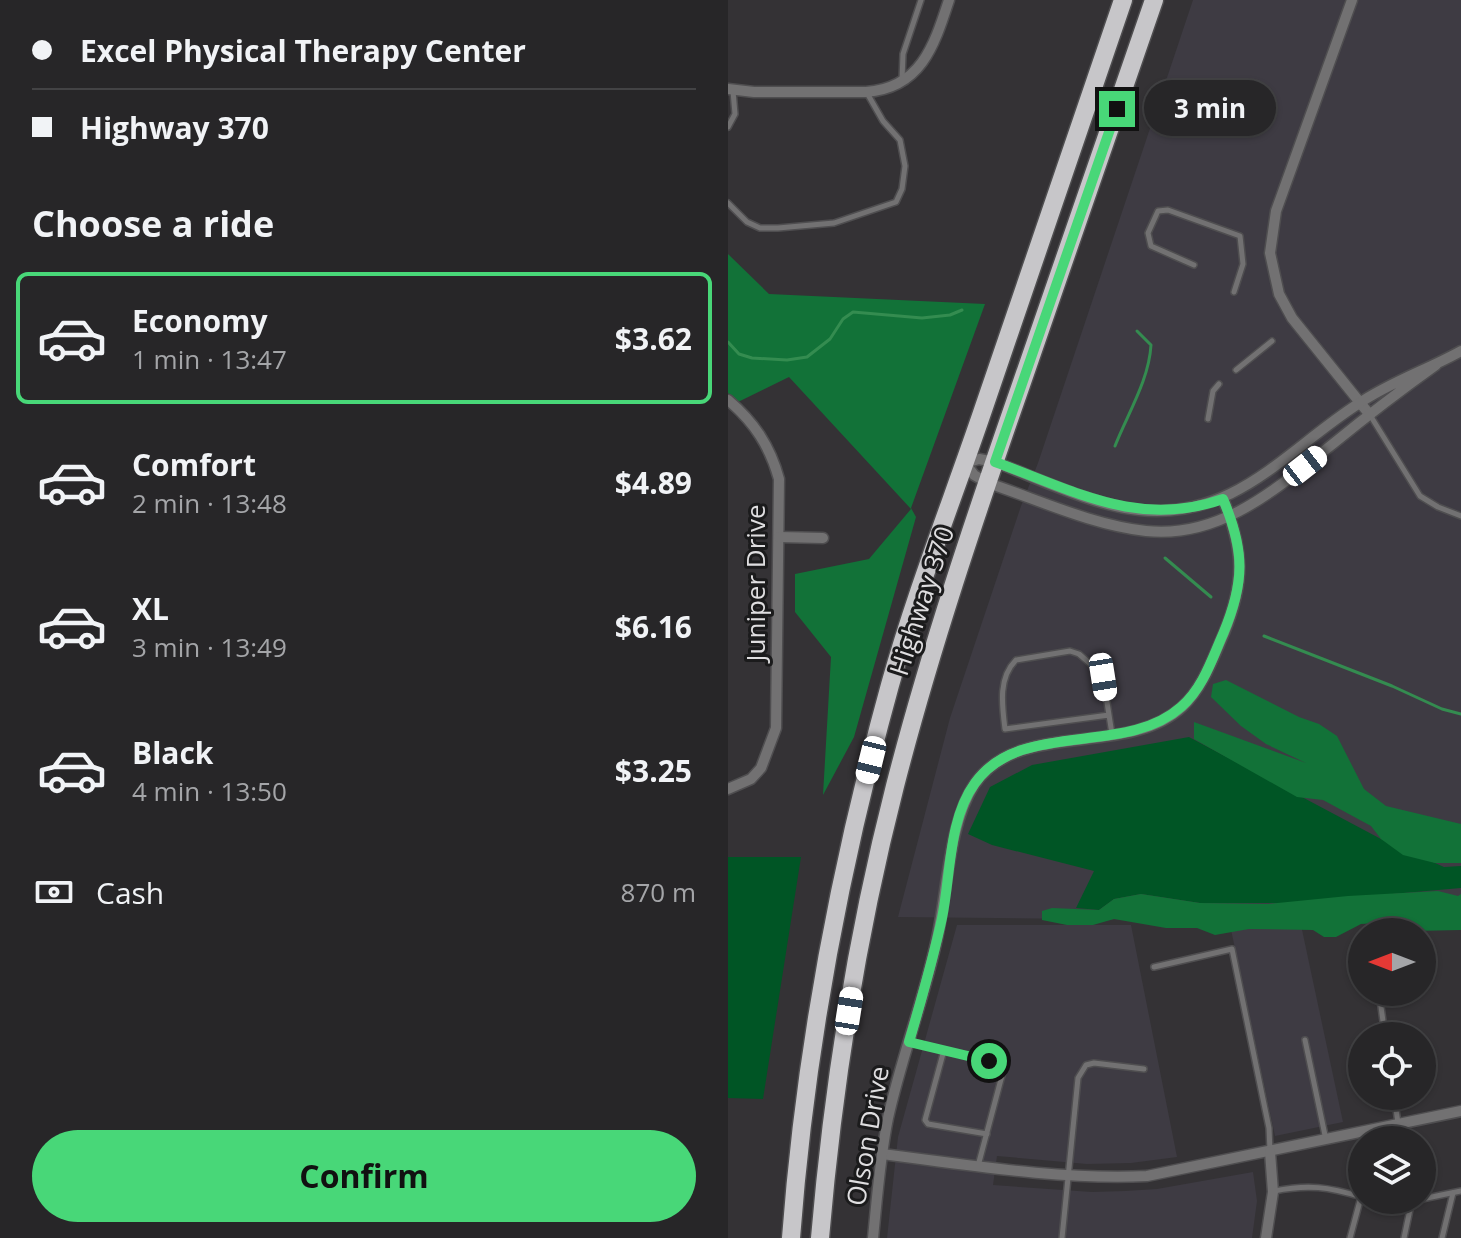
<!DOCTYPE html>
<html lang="en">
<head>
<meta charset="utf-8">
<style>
  :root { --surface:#272628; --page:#2f2e30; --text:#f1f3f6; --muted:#a4a5a8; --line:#434345; --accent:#48d778 }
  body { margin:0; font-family:"Open Sans",sans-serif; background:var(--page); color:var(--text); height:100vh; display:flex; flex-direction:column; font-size:30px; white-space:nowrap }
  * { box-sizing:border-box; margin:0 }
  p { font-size:26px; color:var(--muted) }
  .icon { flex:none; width:44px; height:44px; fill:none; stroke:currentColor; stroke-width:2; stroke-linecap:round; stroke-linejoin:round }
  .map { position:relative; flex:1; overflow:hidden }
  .sheet { display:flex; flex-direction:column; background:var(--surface); width:728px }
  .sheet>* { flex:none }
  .top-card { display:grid; align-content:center; height:176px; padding:0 32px; background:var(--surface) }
  .needle { width:52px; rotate:270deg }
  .buttons { position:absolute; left:620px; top:918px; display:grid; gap:16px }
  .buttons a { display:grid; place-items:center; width:88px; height:88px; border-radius:50%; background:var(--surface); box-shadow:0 2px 6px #0004,0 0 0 2px var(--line); font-size:40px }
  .end { position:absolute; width:36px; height:36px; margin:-18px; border:10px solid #48d778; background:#111; box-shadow:0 0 0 4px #111 }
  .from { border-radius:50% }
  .bubble { position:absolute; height:56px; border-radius:28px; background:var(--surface); box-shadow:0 2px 6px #0004,0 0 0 2px var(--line); font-size:26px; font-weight:700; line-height:56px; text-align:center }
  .car { position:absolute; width:24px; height:48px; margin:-24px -12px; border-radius:10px; box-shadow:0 0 6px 2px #0007; background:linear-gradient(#fff 24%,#345 0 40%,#fff 0 76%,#345 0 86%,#fff 0) }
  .top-card b { display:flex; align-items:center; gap:28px; height:76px; font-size:30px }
  .top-card b+b { border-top:2px solid var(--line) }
  .top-card i { width:20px; height:20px; background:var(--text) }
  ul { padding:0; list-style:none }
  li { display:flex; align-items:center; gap:24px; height:132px; margin:0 16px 12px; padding:0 16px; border:4px solid transparent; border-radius:12px }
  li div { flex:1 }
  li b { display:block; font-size:30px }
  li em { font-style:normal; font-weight:700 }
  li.on { border-color:var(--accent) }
  li>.icon { width:72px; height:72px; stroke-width:1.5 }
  h2 { padding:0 32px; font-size:36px; line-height:96px }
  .pay { display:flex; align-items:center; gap:20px; height:88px; padding:0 32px; font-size:30px }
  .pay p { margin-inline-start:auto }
  .primary-button { display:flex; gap:16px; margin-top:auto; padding:16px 32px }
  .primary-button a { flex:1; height:92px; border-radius:48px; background:var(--accent); color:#111; font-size:32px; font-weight:700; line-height:92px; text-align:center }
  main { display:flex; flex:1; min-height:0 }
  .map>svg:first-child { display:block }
  .built { fill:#3e3b43 }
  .green { fill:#005525 }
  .forest { fill:#127238 }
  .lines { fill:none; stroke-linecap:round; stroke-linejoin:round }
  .stream { stroke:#348c50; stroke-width:3 }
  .lane-casing { stroke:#4f4e50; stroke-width:8 }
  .street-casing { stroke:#4f4e50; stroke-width:13 }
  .highway-casing { stroke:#4f4e50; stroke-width:21 }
  .lane { stroke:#727172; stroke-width:5 }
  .street { stroke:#727172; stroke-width:10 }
  .highway { stroke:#c7c6c9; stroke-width:18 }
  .route { stroke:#48d778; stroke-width:10 }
  .labels { text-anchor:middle; stroke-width:6; stroke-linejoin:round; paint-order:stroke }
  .street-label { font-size:26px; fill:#dfdee0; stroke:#1b1b1c }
</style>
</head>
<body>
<main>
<section class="sheet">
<div class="top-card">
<b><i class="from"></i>Excel Physical Therapy Center</b>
<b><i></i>Highway 370</b>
</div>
<h2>Choose a ride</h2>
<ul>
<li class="on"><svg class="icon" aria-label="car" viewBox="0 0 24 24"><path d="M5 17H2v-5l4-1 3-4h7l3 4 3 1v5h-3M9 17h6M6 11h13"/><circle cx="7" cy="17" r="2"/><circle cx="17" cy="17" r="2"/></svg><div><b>Economy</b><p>1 min · 13:47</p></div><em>$3.62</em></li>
<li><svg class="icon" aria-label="car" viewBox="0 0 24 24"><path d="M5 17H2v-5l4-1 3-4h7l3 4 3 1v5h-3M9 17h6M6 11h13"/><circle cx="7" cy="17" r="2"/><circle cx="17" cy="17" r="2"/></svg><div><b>Comfort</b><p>2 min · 13:48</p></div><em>$4.89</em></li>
<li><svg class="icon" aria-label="car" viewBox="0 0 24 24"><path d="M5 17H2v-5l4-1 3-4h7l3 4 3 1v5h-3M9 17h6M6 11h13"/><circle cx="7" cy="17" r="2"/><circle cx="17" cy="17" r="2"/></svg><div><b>XL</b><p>3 min · 13:49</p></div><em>$6.16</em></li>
<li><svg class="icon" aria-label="car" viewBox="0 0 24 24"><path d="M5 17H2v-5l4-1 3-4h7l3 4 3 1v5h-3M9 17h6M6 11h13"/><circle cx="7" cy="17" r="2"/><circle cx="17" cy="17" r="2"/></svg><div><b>Black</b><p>4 min · 13:50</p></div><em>$3.25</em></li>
</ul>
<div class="pay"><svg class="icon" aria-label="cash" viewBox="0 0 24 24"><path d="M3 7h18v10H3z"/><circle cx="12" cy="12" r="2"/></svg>Cash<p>870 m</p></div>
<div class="primary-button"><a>Confirm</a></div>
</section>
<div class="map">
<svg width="733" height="1238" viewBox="0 0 733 1238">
  <rect width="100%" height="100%" fill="#343235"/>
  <g class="built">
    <polygon points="465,0 733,0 733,923 170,917 222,718 293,506 310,463"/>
    <polygon points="229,925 403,925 449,1157 403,1163 359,1164 269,1156 265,1185 364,1192 397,1191 429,1189 525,1172 529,1201 524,1238 159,1238 170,1137"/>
    <polygon points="502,925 573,925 615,1122 547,1136"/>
  </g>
  <g class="green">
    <polygon points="461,737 653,839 716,867 733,866 733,888 561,903 472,903 413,894 386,899 371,910 348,908 366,871 264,845 240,834 262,787 304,765"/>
    <polygon points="0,857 73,857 35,1099 0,1098"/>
  </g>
  <g class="forest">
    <polygon points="0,254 41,294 257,304 183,508 188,517 126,737 95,795 103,657 67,612 67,574 141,559 183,509 61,377 10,402 0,393"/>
    <polygon points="498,680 571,717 591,724 609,736 636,789 658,806 733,824 733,863 707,863 675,855 653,839 643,826 595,800 569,797 466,739 466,722 578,763 538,744 513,726 483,697 485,684"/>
    <polygon points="710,891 730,896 733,894 733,930 684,931 665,930 649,923 633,924 608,937 596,937 585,930 521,929 487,935 469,928 438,928 386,919 365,925 339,925 314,920 314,911 324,908 371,910 386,899 413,894 472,903 540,904 620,896"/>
  </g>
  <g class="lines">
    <g class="stream">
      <polyline points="0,342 11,354 24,358 59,360 79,357 102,339 115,319 125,312 194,318 222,315 234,310"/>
      <path d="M 387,446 C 400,413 421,380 423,345 L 409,331"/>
      <polyline points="437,558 483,597"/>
      <polyline points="536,636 664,686 714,709 733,714"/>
    </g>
    <defs>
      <g id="lane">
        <polyline points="174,80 175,54 193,0"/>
        <polyline points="0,127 7,114 5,91"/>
        <polyline points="0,203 19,222 32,228 50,228 106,223 168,202 174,189 177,166 172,140 155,121 139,93"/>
        <polyline points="466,265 423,246 420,233 430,211 440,210 512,236 515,264 506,292"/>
        <polyline points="508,370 544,341"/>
        <polyline points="642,415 692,496 710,507 733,516"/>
        <polyline points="480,419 485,391 491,384"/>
        <path d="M 381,715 L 277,729 C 274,705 270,678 288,660 L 342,651 L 351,654 L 373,673 L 375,677 L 384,734"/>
        <polyline points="426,967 504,949 541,1128 542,1151"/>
        <polyline points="651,992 657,1036"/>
        <polyline points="577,1040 598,1140"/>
        <polyline points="181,1042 261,1061 276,1068 250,1166"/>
        <polyline points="216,1050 197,1120 200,1124 259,1134"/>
        <polyline points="666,1096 670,1123"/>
        <path d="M 546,1191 C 581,1184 600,1187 634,1197"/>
        <polyline points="694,1199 733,1191"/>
        <polyline points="654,1200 668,1202 683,1200"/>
        <polyline points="334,1238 350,1078 358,1065 366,1063 416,1069"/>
        <polyline points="622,1238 633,1197"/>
        <polyline points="676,1238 684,1200"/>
        <polyline points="714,1238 725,1193"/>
      </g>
      <g id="street">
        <polyline points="624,0 548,211 542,253 551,294 564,318 642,415"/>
        <path d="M 0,89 L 26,92 L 138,92 C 193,88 206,46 221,0"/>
        <path d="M 708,365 C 673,390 639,416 606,443 C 550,487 494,539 418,531 C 364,525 311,500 260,483 L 246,475 L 237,463 L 251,459 L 267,462 C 309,478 367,506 411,510 C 507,520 557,451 630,404 C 662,382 699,370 733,351"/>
        <path d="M 0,400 C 26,422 42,446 51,479 L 48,728 L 33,768 L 23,779 L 0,789"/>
        <polyline points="51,537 95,538"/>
        <path d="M 154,1154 C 241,1165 331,1180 419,1176 L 733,1111"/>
        <path d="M 145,1238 C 149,1198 152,1157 160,1118 C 173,1059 195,1002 208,943 C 219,897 220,825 246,785 C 290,718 399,759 455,706 C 475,687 485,658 496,633 C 517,582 516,550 495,499"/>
        <polyline points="538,1238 545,1192 542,1152"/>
      </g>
      <g id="highway">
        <path d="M 63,1238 C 77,1051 112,866 162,685 C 188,592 224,501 255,410 C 302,273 348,136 395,0"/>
        <path d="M 92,1238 C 105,1086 129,934 167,786 C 202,650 247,517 293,385 C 337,257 382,128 426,0"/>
      </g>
    </defs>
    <use href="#lane" class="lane-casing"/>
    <use href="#street" class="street-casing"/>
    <use href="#highway" class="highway-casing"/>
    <use href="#lane" class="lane"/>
    <use href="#street" class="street"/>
    <use href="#highway" class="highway"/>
  </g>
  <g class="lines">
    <path class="route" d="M 261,1061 L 181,1042 C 193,1001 205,960 214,918 C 223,875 220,820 247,783 C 293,719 397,757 453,707 C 475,688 484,659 495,634 C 517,582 517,551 495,499 C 410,529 345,490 267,462 L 389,109"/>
  </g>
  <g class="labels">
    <g class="street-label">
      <text transform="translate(28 583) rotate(-90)" y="9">Juniper Drive</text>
      <text transform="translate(194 601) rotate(-72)" y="9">Highway 370</text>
      <text transform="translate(140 1136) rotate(-80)" y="9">Olson Drive</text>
    </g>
  </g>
</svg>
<div class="buttons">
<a><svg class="needle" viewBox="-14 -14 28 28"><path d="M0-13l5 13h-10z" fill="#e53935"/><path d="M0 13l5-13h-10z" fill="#a4a5a8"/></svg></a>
<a><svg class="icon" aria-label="locate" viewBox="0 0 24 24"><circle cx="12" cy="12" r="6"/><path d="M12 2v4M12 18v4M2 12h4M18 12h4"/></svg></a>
<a><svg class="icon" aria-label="layers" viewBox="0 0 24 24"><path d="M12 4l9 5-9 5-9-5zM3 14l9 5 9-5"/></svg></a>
</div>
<i class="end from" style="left:261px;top:1061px"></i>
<i class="end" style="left:389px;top:109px"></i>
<div class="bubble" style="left:416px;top:80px;width:132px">3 min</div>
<i class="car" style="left:577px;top:466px;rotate:52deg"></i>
<i class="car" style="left:375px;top:677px;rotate:171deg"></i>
<i class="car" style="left:143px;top:760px;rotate:194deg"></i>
<i class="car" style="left:121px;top:1011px;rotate:9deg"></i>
</div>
</main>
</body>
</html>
